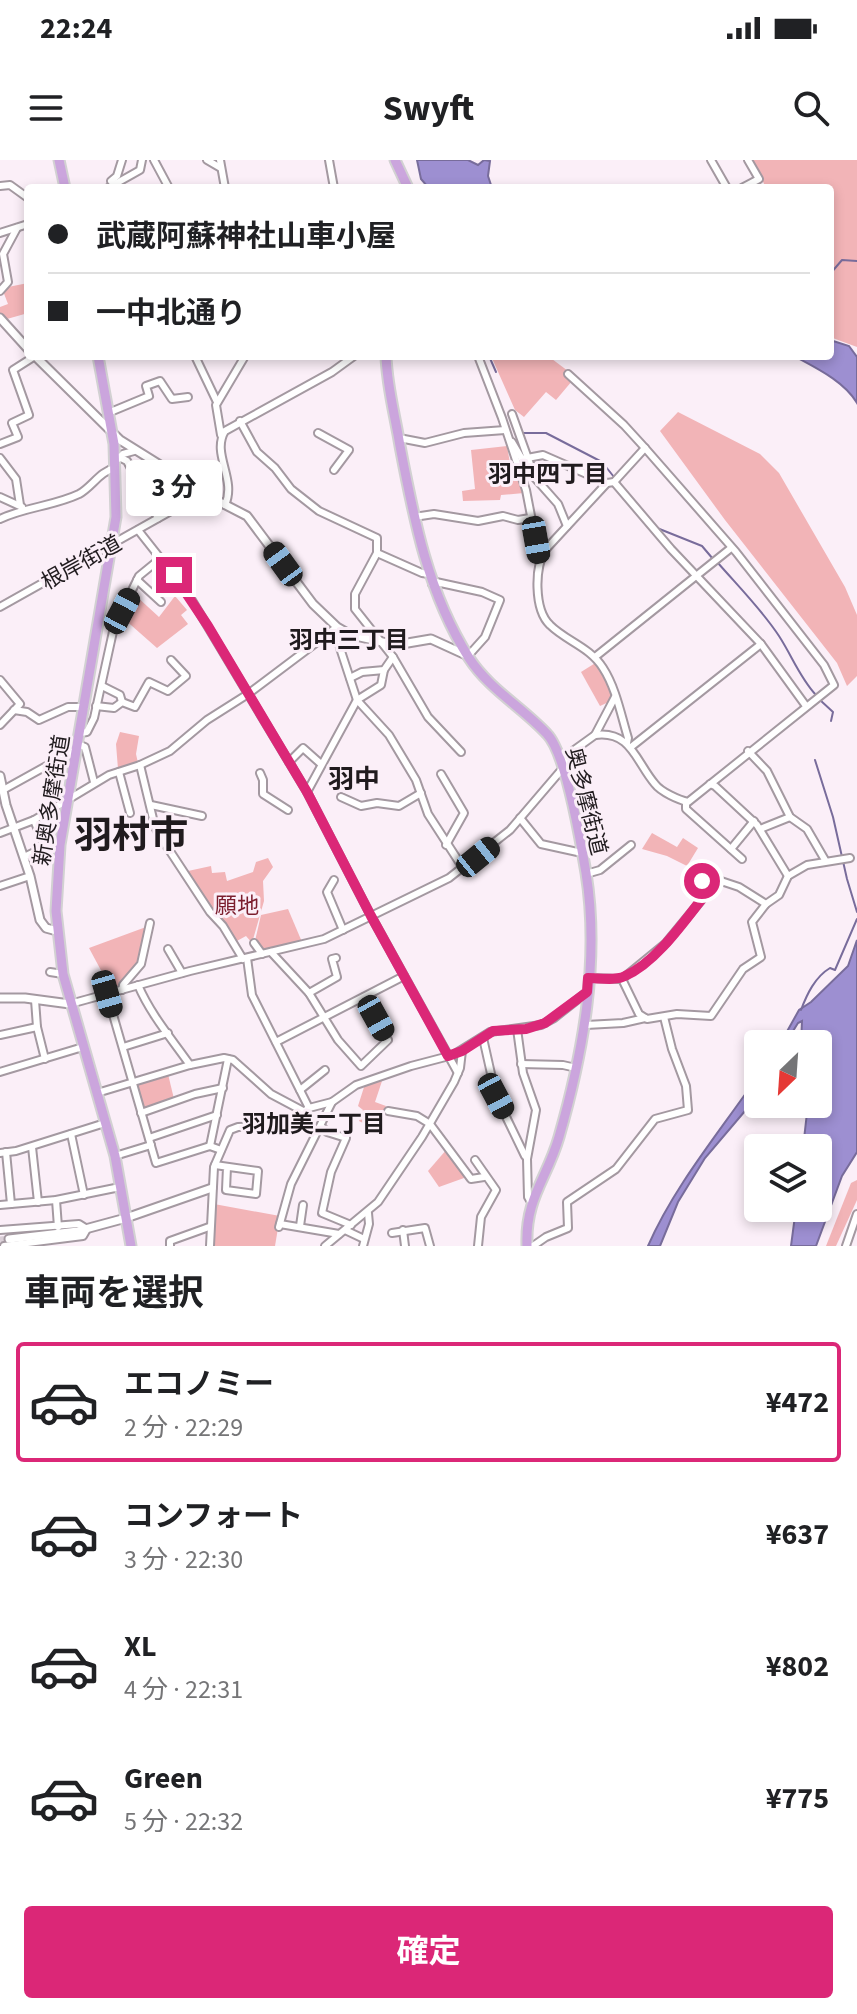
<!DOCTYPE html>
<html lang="ja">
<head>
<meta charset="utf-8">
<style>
  :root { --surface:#fff; --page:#f2f2f2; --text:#202124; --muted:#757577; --line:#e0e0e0; --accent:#db2777 }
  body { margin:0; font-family:"Source Sans 3","Noto Sans JP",sans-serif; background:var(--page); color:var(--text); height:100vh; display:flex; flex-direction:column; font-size:30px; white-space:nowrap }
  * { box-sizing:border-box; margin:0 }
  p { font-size:26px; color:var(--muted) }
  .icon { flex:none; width:44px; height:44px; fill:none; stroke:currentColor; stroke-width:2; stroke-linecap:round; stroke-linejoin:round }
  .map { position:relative; height:1086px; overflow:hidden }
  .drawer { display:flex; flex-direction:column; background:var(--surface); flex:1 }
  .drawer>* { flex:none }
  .hud { position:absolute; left:24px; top:24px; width:810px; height:176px; border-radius:8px; box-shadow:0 4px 12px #0003; display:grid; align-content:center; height:176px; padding:0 24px; background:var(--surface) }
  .needle { width:52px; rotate:205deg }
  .tools { position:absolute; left:744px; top:870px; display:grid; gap:16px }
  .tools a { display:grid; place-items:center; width:88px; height:88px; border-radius:8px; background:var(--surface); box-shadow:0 4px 12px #0003; font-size:40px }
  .end { position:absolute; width:36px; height:36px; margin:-18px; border:10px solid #db2777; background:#fff; box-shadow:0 0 0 4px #fff }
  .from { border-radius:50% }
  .bubble { position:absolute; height:56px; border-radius:8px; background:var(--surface); box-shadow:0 4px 12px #0003; font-size:26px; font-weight:700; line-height:56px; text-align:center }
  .car { position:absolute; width:24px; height:48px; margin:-24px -12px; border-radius:10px; box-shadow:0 0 6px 2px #0007; background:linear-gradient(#222 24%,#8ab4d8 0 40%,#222 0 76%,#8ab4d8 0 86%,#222 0) }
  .hud b { display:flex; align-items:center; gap:28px; height:76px; font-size:30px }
  .hud b+b { border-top:2px solid var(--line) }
  .hud i { width:20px; height:20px; background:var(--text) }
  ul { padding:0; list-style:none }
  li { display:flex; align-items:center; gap:24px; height:120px; margin:0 16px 12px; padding:0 8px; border:4px solid transparent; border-radius:8px }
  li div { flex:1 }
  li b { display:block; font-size:30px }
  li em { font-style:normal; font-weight:700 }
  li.current { border-color:var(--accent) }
  li>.icon { width:72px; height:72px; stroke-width:1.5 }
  h2 { padding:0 24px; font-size:36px; line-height:96px }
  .action { display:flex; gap:16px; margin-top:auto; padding:16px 24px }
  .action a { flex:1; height:92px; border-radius:8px; background:var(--accent); color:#fff; font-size:32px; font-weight:700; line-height:92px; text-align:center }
  .status { display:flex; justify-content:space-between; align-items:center; height:56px; padding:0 40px; background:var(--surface); direction:ltr }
  .status svg { height:22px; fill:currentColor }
  header { display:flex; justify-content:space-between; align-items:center; height:104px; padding:0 24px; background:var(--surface); font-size:36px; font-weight:700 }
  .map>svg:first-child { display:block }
  .green { fill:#f2b4b7 }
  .water { fill:#9d8fd1; stroke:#786c9b; stroke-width:2 }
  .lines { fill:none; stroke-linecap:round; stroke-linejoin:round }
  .stream { stroke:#786c9b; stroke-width:2 }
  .tertiary-tunnel { stroke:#dacfd7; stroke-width:7; stroke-dasharray:7 3.5; stroke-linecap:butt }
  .minor-casing { stroke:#a499a1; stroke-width:10 }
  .tertiary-casing { stroke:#a499a1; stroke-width:11 }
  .primary-casing { stroke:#d2d1d2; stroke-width:13 }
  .minor { stroke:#fff; stroke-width:6 }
  .tertiary { stroke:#fff; stroke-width:7 }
  .primary { stroke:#cba5dd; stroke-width:9 }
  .route { stroke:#db2777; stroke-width:10 }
  .labels { text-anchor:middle; stroke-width:6; stroke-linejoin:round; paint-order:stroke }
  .street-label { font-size:22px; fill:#201b1e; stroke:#fbeff8 }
  .park-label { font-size:22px; fill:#7b1e2e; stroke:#fbeff8 }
  .neighbourhood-label { font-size:24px; font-weight:bold; fill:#201b1e; stroke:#fbeff8 }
  .quarter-label { font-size:26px; font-weight:bold; fill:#201b1e; stroke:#fbeff8 }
  .town-label { font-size:38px; font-weight:bold; fill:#201b1e; stroke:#fbeff8 }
</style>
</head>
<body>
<div class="status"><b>22:24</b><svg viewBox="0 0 49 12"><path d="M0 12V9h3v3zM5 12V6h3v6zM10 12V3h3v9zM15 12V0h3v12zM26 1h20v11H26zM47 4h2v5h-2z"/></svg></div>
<header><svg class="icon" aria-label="menu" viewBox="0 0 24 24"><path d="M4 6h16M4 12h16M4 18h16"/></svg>Swyft<svg class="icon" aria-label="search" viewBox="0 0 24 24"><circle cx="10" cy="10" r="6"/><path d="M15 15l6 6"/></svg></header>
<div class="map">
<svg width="857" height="1086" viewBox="0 0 857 1086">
  <rect width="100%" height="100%" fill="#fbeff8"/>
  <g class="green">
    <polygon points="753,0 857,0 857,187 830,177 830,28 766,28"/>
    <polygon points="28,123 28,153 0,161 0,147 8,144 3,131 8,127"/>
    <polygon points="491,196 548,196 568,211 565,215 572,221 556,240 546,232 524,257 515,250"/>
    <polygon points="678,252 760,294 779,313 845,427 857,455 857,516 847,526 837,503 725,360 660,271"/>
    <polygon points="507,286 511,309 505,310 506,316 517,317 524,333 501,335 500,340 463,341 462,331 475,329 471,290"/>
    <polygon points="135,435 159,457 175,436 187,450 181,455 188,464 157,488 123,458"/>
    <polygon points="597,502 613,536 611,541 600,546 581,512"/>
    <polygon points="120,572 139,576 136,594 138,603 118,609 116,584"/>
    <polygon points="652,673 677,687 683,678 698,688 687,706 667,696 642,689"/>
    <polygon points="268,698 273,707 263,721 264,741 252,783 246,776 235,782 210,752 188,711 211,706 212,713 225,712 227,721 253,712 256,702"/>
    <polygon points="288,749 302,782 263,791 255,781 261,755"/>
    <path d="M 146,767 C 141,790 139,821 111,829 L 89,788 Z"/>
    <polygon points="168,914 174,939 146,949 143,948 136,925 138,923"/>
    <polygon points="382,921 375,942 386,946 373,968 359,961 363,950 358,946 365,924"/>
    <polygon points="447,989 464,1013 464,1018 439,1027 428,1011"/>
    <polygon points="857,1020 857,1040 836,1086 826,1086 851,1023"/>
    <polygon points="214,1044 280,1056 275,1086 213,1086"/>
  </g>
  <g class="water">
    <polygon points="417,0 468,0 478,5 484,0 490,1 488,16 492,28 427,26 421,19"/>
    <path d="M 830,180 L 849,186 L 857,197 L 857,243 C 844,221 816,208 794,196 L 830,196 Z"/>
    <polygon points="857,780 857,992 842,1016 816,1086 791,1086 796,1048 818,1048 818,988 803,988 808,944 818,944 818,884 801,884 802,861 798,863 785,884 780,884 799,850 811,842 848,806"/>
    <path d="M 758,916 L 756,938 L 705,998 L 678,1042 L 660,1086 L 648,1086 C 674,1026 721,970 758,916 Z"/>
  </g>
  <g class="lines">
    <g class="stream">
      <polyline points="830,114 842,100 857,101"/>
      <polyline points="489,196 496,212"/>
      <polyline points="522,273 546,273 602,302 614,317"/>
      <polyline points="618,322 657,368 702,386 713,399"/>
      <path d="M 718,403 C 739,427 762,450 779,476 C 792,496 800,518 816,535"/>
      <polyline points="820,540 833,552 831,561"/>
      <polyline points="815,600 833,657 847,719 857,752"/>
      <path d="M 801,850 C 807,834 815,817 830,808 L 835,810 L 857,759"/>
    </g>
    <polyline class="tertiary-tunnel" points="0,1080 9,1079"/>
    <defs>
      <g id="minor">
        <polyline points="154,0 169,28"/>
        <polyline points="207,0 219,7"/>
        <polyline points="220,0 225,28"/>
        <polyline points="329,0 334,28"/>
        <polyline points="711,0 727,28"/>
        <polyline points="111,21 117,16 122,0"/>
        <polyline points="0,26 10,25 28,38"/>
        <polyline points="108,28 140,10 142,0"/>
        <polyline points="742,28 759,19 748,0"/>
        <polyline points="0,73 28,64"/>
        <polyline points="0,131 8,122 3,94 17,68"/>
        <polyline points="195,196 217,242"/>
        <polyline points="478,196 502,258 526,330 539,397"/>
        <path d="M 568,214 L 624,265 L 645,288 L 736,392 L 824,505 L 834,525 L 688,642 C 679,640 661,632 655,624 C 636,602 631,570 595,575"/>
        <polyline points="108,253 149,236 146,226 160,221 172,239 188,237"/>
        <polyline points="512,254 535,318 558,344 567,366"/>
        <polyline points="240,261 257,292 275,308 291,329 319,351 377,378 377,393 355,434 355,449 393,497 428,557 461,592"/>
        <polyline points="318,273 349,290 334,310"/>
        <polyline points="221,275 216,245 245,196"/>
        <polyline points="399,278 425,283 464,273 505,270"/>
        <polyline points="512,282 522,299 543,295 607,323"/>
        <polyline points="0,284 18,277 12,263 29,255 13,210 35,196"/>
        <polyline points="119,297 127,301 158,358"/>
        <polyline points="0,298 16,319 20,345"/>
        <polyline points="117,300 123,294 134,291"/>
        <polyline points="614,322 671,389 761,484 806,546"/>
        <polyline points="0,337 22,347"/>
        <path d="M 225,345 C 237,319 211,294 225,271 L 332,212 L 354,196"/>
        <polyline points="414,357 434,354 478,361 503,356 518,360 530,358"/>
        <path d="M 0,359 C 25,347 54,346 79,334 C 92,327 100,311 115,308"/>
        <polyline points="138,370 187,432 307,632 371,756 458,913"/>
        <polyline points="377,393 422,413 429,414"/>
        <polyline points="137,420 161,442"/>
        <polyline points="432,424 436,422 482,432 500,440 485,477 468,496"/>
        <polyline points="0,447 203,333"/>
        <polyline points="337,467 340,488 357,540 389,575 416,620 428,654 463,708"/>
        <polyline points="595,497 731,388"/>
        <polyline points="350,518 362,512 384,510 393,497"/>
        <polyline points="0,520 20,544 0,565"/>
        <polyline points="102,526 120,535 122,542"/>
        <polyline points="96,546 114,548 122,542 135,547 149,522 168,531 186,516 171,500"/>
        <polyline points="14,550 27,552 39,560 68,547 85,547"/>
        <polyline points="80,573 87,572 94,558 114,467 139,416 161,398"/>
        <path d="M 627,583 L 628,578 C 621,555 616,528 603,508 C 590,487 566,481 550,465 C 534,450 534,406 546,389 L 607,323 L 614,322 L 645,288"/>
        <polyline points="78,584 85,587 94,622"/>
        <polyline points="631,587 761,484"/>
        <polyline points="748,591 767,611 790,657 807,669 825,700"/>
        <polyline points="289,602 303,588 321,604"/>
        <polyline points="140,605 155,667 160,676 210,752 223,766 243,799"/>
        <polyline points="119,612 130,653"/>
        <polyline points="260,613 263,620 263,634 288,650"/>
        <polyline points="441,614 464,653 446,685"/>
        <polyline points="710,624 715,626 757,665 788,716"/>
        <polyline points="3,630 77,589"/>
        <polyline points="307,632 357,540 381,525 384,510"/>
        <polyline points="341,637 361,646 377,643 399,646 421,633"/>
        <polyline points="686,642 686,649 742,699"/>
        <polyline points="151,645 202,656"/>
        <polyline points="520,658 541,684 582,693"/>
        <polyline points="760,669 790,657"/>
        <polyline points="0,673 34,660 109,615 140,605 170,591 207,560 248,534 337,467"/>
        <polyline points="731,689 754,661"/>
        <polyline points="24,697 45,687 34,660"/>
        <polyline points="689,712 712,726"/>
        <polyline points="586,714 600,710 631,685"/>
        <polyline points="334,720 327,732 343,770"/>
        <polyline points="0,726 30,716"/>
        <polyline points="254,783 262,794"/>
        <polyline points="168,789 182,813"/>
        <polyline points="271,792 309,833 338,880 361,906 388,880 364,837"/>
        <polyline points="247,798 252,835 309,948"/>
        <polyline points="50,812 63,814"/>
        <polyline points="588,818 622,819 639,854 647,859 677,854 711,856 743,809 761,797 752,762 766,744 779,735 788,716 807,705 850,698"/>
        <polyline points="622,819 666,783 718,720 739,727 766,744"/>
        <path d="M 138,825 C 151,855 171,878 190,905"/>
        <polyline points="122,830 123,825 141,804 150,763"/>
        <polyline points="309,833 337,817 332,799 336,798"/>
        <polyline points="107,834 156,1003 210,986 221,990"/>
        <polyline points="35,840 37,867 45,899"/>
        <polyline points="70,844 190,811 324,779 449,718 510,670 563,608 570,593 595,575 615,537"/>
        <polyline points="586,865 623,863 645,858"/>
        <polyline points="517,869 523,913 536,950 527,999 528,1037 531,1042"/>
        <polyline points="0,875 37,867"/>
        <polyline points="483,878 496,936 525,996"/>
        <polyline points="276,882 404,816"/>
        <polyline points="123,887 168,873"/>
        <polyline points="521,904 563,905 576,908"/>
        <polyline points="0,912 83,887"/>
        <polyline points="300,930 325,910"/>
        <polyline points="97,933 190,905 224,898 233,900 271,934 303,951"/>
        <polyline points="388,951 417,956 430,964 471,1019 484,1017"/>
        <polyline points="141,953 195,934 223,928"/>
        <polyline points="321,966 327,972 346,978 331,1012 322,1053 351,1065"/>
        <polyline points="71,974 84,1035"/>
        <polyline points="149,978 217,955"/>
        <polyline points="210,986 228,899"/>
        <polyline points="32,987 38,1042"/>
        <polyline points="6,992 11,1044"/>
        <polyline points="0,993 16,991 105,963"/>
        <polyline points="115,996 151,985"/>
        <polyline points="475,1000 496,1030 481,1057 478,1086"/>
        <polyline points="215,1005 258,1011 256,1034 226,1030 227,1007"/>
        <polyline points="56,1040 58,1067"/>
        <polyline points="0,1045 56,1040 120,1027"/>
        <polyline points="280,1064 339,1074"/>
        <polyline points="300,1066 303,1045"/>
        <polyline points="279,1067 291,1024 332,942"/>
        <polyline points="0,1070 79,1064 87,1069 83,1076 4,1086"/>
        <polyline points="345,1070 364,1079"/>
        <polyline points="403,1070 405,1086"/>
        <polyline points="392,1073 425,1068 430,1086"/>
        <polyline points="170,1086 170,1081 209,1067"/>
        <polyline points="210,1086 214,1007 230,970 238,967 285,965 309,948 332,942 356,925 411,906 453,895 490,872 541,865 554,858 587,832"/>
        <polyline points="325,1086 378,1042 422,977 454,922 460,908 462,891"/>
        <polyline points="363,1086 369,1064 368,1053"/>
        <polyline points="533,1086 546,1077 568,1068 567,1042 616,1009 655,959 688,950 686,926 672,889 664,857"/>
        <polyline points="846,1086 857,1054"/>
      </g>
      <g id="tertiary">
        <polyline points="0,158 28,189"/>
        <polyline points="35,196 120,280 216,340 247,356 313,444 337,467 351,475 396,485 431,479 466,495"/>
        <polyline points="0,616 6,645 30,716 40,760 46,768 57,771"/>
        <polyline points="0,838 25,838 70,844"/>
        <polyline points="9,1079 78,1071 126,1058 212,1028"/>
      </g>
      <g id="primary">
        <polyline points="59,0 65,28"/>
        <polyline points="395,0 408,28"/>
        <polyline points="98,196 114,284 116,357 60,685 56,751 63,814 115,996 131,1086"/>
        <path d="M 386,196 C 387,227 395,255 400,286 C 414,360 428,433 469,498 C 489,529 522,547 547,574 C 566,593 581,683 586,713 C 600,801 583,893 559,977 C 547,1019 525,1038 527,1086"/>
      </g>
    </defs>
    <use href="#minor" class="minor-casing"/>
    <use href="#tertiary" class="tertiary-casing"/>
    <use href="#primary" class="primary-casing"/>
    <use href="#minor" class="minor"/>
    <use href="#tertiary" class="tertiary"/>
    <use href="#primary" class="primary"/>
  </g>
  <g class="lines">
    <path class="route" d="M 174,415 L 208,466 L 307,632 L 371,756 L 448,896 L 462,891 L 493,871 L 526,869 L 545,863 L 587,832 L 588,818 C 599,818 616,821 625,816 C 659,801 689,754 712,726 L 702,721"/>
  </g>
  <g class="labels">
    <g class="street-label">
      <text transform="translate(81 402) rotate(-29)" y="8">根岸街道</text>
      <text transform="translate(51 640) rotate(-81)" y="8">新奥多摩街道</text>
      <text transform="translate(587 641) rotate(76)" y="8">奥多摩街道</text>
    </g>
    <g class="park-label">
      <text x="237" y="753">願地</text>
    </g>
    <g class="neighbourhood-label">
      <text x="548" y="322">羽中四丁目</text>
      <text x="349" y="488">羽中三丁目</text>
      <text x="314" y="972">羽加美二丁目</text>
    </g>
    <g class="quarter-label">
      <text x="354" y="628">羽中</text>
    </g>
    <g class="town-label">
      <text x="131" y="688">羽村市</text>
    </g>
  </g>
</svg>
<div class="tools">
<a><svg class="needle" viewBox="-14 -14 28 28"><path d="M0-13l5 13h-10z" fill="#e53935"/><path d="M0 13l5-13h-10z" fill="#757577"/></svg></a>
<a><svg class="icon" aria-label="layers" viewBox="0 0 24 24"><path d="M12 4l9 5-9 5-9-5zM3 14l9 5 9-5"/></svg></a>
</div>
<i class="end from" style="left:702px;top:721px"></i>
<i class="end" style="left:174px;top:415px"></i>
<div class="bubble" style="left:126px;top:300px;width:96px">3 分</div>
<i class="car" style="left:536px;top:380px;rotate:170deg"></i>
<i class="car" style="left:283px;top:404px;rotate:324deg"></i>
<i class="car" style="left:122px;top:451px;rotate:28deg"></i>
<i class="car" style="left:478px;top:697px;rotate:51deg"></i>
<i class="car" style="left:107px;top:834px;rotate:164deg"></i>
<i class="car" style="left:376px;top:858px;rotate:151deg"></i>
<i class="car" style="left:496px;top:936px;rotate:152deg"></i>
<div class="hud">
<b><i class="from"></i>武蔵阿蘇神社山車小屋</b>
<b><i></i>一中北通り</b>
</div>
</div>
<section class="drawer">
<h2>車両を選択</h2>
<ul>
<li class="current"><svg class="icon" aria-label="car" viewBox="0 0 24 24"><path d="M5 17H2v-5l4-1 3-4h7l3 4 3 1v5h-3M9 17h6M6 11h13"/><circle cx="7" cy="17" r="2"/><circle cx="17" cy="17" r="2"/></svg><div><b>エコノミー</b><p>2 分 · 22:29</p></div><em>¥472</em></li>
<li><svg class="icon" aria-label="car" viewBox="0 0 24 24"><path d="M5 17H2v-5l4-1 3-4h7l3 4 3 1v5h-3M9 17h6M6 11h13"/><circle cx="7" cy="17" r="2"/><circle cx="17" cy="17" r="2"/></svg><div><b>コンフォート</b><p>3 分 · 22:30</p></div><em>¥637</em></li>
<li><svg class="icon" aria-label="car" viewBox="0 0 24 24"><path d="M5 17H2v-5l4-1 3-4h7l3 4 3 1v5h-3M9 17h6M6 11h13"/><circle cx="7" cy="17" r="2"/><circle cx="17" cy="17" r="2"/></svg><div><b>XL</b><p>4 分 · 22:31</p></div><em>¥802</em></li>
<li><svg class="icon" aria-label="car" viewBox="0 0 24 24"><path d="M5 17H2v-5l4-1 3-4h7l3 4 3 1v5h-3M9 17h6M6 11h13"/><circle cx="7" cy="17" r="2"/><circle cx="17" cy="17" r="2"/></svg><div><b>Green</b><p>5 分 · 22:32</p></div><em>¥775</em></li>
</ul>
<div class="action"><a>確定</a></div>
</section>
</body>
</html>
